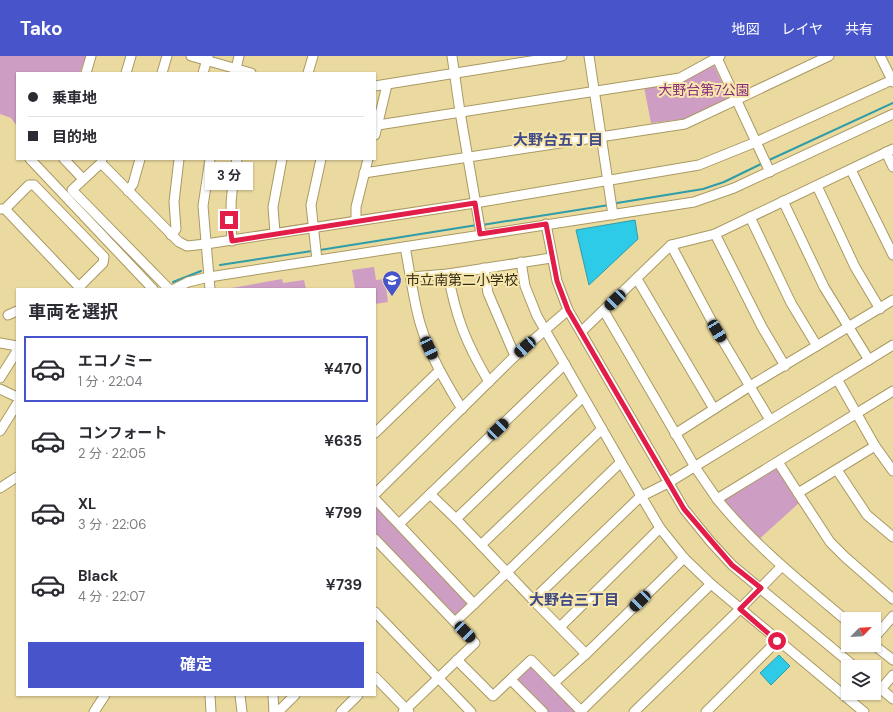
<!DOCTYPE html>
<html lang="ja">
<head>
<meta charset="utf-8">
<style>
  :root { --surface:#fff; --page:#f7f7f7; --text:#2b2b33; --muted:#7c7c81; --line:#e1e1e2; --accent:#4855ca }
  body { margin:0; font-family:"DM Sans","Noto Sans JP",sans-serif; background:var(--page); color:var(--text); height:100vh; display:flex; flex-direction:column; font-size:15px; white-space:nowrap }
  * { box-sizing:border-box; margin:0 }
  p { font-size:13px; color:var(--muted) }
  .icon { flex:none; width:22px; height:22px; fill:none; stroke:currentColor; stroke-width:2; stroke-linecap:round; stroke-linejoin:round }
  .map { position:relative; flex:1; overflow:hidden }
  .details { position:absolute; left:16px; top:232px; width:360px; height:408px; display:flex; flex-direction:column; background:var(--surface); border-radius:0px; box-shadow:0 1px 3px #0004 }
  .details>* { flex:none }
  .top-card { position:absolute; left:16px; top:16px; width:360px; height:88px; border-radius:0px; box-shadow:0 1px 3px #0004; display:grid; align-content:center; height:88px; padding:0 12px; background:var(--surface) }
  .needle { width:26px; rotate:65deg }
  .controls { position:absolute; left:841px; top:556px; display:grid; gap:8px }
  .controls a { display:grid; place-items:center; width:40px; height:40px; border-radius:0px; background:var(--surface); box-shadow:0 1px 3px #0004; font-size:20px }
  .end { position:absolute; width:18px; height:18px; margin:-9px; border:5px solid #e11d48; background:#fff; box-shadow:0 0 0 2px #fff }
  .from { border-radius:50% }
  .bubble { position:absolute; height:28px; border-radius:0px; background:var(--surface); box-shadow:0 1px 3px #0004; font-size:13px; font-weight:700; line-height:28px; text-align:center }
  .car { position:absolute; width:12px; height:24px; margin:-12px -6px; border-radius:5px; box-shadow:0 0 3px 1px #0007; background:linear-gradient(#222 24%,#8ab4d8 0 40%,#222 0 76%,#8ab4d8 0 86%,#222 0) }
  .top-card b { display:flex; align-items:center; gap:14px; height:38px; font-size:15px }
  .top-card b+b { border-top:1px solid var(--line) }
  .top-card i { width:10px; height:10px; background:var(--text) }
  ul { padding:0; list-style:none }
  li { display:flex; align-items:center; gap:12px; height:66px; margin:0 8px 6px; padding:0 4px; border:2px solid transparent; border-radius:0px }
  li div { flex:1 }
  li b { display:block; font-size:15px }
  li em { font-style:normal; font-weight:700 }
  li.selected { border-color:var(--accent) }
  li>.icon { width:36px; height:36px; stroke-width:1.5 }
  h2 { padding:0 12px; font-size:18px; line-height:48px }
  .cta { display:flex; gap:8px; margin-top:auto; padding:8px 12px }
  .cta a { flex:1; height:46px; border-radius:0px; background:var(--accent); color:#fff; font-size:16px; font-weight:700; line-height:46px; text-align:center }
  header { display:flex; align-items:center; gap:24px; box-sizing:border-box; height:56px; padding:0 20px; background:var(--accent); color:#fff }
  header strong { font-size:19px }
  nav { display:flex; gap:22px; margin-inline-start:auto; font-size:14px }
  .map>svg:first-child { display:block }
  .green { fill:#ce9dc4 }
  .water { fill:#2dcbe8; stroke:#2f9ca9 }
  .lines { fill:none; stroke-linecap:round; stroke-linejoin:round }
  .stream { stroke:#2f9ca9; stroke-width:2 }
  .minor-casing { stroke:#a99962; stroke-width:11 }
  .minor { stroke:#fff; stroke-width:9 }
  .route { stroke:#e11d48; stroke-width:5 }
  .labels { text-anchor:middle; stroke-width:4; stroke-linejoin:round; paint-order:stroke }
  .park-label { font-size:14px; fill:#882b7b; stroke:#f8e7ad }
  .poi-label { font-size:14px; fill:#342d16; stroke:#f8e7ad; text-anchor:start }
  .neighbourhood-label { font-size:15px; font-weight:bold; fill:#3f4a86; stroke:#f8e7ad }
</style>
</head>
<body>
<header>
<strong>Tako</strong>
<nav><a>地図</a><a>レイヤ</a><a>共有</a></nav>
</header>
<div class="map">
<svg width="893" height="656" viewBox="0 0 893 656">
  <rect width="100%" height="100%" fill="#ebdaa0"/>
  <g class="green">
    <polygon points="0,0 86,0 80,17 17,17 17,70 11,62 0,58"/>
    <polygon points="713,7 730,44 684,63 651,67 644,31"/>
    <polygon points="374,211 376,224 385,223 388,246 375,248 375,233 355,233 352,214"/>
    <polygon points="282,223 283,227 304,224 306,233 226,233"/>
    <polygon points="774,411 779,412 799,447 757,485 722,447 723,442"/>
    <polygon points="375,447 470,548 455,562 375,478"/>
    <polygon points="533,611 576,656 547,656 518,626 518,621 528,612"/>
  </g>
  <g class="water">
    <polygon points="635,164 638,183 589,229 576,174"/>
    <polygon points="779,599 790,610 771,629 760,617"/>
  </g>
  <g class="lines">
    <g class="stream">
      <polyline points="767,105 893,47"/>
      <polyline points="617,147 703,133 724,126 763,107"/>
      <polyline points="482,169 609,149"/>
      <polyline points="320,194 477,169"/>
      <polyline points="220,209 312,195"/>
      <polyline points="173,226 201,215"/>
    </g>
    <defs>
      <g id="minor">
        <polyline points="191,0 251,17"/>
        <polyline points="452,0 460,56 481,178"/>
        <polyline points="589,0 613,159"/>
        <polyline points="716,0 770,116"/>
        <polyline points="880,0 893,26"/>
        <polyline points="86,17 91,0"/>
        <polyline points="126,17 131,0"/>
        <polyline points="162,17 167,0"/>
        <polyline points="203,17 208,0"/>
        <polyline points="235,17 239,0"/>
        <polyline points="308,17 313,0"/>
        <polyline points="375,30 562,0"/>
        <polyline points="378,69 680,22 720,0"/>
        <polyline points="375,79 387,29"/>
        <polyline points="886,96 893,111"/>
        <polyline points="30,103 153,233"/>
        <polyline points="64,103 83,123"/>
        <polyline points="102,103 101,107 72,134 169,233"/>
        <polyline points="101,107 179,186 187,190 206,188 475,147 699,109 756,86 892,24"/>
        <polyline points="851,114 893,199"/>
        <polyline points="364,117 685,68 829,0"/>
        <polyline points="817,130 855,211 880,253"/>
        <polyline points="128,135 133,128 140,103"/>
        <polyline points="783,145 824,231 869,304"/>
        <polyline points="0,153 5,153 29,129 34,129 104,201 103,207 79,231"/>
        <polyline points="5,153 81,233"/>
        <polyline points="750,161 791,247 817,290"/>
        <polyline points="356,164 356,151 368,103"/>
        <polyline points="546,168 557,225 568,254 684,453 710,485 732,509 855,611"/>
        <polyline points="275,177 273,151 282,103"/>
        <polyline points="715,178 762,271 785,310"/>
        <polyline points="171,179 176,173 174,146 179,103"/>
        <path d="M 232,185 C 229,156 231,131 237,103"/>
        <polyline points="671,189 717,275 770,364"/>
        <path d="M 405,191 C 410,216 413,242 420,267 C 429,298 445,325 462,353"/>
        <polyline points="317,204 311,149 321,103"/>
        <polyline points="484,212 488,237 515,300"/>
        <path d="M 448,218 C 456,262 466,287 489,326"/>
        <polyline points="411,221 448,218 551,202"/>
        <polyline points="637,223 714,353"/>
        <polyline points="174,233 188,226 209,221 694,146 734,132 893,58"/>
        <polyline points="210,233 203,150 210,103"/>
        <polyline points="604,255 695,411 717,443 893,335"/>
        <polyline points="8,259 17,255"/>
        <polyline points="582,275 671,189 715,178 893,93"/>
        <polyline points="0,287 17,290"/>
        <polyline points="0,322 17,295"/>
        <polyline points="837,323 875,390 893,415"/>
        <polyline points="0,333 17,341"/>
        <polyline points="583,341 456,463 481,489 602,373"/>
        <polyline points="0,375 17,348"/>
        <polyline points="375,377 439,315"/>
        <polyline points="675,378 750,330 893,244"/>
        <polyline points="621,406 660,472 684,502 711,528 864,656"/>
        <polyline points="778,406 798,437 875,390"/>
        <polyline points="837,414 867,459 893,481"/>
        <polyline points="0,432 17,421"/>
        <polyline points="798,437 830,486 845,501 893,543"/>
        <polyline points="375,438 515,300 568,254"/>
        <polyline points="430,438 456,463"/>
        <polyline points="375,443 474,548 621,406 537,260 525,230 521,206"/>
        <path d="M 717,443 C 755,490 802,527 848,566"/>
        <polyline points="399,468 565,308"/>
        <polyline points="375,483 475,587 403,656"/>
        <polyline points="481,489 533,544"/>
        <polyline points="684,502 586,598 533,544 640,441 668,427 893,289"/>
        <polyline points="375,556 471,656"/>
        <polyline points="455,566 474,548"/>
        <polyline points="560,571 660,472"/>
        <polyline points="874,582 893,560"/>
        <polyline points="874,589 893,604"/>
        <polyline points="457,604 493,640 531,604 582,656"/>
        <polyline points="375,621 409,656"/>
        <polyline points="511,624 543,656"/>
        <polyline points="554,627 586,598"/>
        <polyline points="874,627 893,643"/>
        <polyline points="881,633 893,619"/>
        <polyline points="210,639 211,656"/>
        <polyline points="240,639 242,656"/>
        <polyline points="273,639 274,656"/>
        <polyline points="274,654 281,653 295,639"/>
        <polyline points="581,655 711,528"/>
        <polyline points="94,656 105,639"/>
        <polyline points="341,656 358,639"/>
        <polyline points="634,656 740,553 782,510"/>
        <polyline points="706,656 777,585"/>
      </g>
    </defs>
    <use href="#minor" class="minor-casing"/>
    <use href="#minor" class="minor"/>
  </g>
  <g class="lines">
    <polyline class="route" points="229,164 232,185 475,147 480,178 546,168 557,225 568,254 684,453 732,509 761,532 740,553 777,585"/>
  </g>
  <defs>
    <symbol id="school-pin" viewBox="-11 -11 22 30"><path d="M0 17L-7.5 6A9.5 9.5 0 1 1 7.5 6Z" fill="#4855ca" stroke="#f8e7ad"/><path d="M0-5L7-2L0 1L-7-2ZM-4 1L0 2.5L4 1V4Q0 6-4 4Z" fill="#fff"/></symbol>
  </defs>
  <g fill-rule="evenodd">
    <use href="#school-pin" x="381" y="213" width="22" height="30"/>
  </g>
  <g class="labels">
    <g class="park-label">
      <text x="704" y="39">大野台第7公園</text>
    </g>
    <g class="poi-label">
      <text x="406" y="229">市立南第二小学校</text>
    </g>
    <g class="neighbourhood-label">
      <text x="558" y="89">大野台五丁目</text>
      <text x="574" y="549">大野台三丁目</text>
    </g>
  </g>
</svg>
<div class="controls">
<a><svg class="needle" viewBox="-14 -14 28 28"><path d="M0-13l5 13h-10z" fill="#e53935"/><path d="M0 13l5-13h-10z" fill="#7c7c81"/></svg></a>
<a><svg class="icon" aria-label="layers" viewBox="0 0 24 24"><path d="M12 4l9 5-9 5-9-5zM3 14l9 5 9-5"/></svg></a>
</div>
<i class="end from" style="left:777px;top:585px"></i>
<i class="end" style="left:229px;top:164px"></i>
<div class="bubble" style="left:205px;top:106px;width:48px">3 分</div>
<i class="car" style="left:615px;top:244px;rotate:226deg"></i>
<i class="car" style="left:717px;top:275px;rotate:149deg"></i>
<i class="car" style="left:525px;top:291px;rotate:228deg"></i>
<i class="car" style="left:429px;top:292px;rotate:155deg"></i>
<i class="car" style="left:498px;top:373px;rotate:46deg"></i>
<i class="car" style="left:640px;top:545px;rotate:226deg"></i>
<i class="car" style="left:465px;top:576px;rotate:136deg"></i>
<div class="top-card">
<b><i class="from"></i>乗車地</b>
<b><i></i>目的地</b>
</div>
<section class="details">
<h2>車両を選択</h2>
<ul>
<li class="selected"><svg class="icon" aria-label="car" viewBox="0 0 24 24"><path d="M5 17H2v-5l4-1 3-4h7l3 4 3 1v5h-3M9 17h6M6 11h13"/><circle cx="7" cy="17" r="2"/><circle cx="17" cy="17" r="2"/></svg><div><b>エコノミー</b><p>1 分 · 22:04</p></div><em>¥470</em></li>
<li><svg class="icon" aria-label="car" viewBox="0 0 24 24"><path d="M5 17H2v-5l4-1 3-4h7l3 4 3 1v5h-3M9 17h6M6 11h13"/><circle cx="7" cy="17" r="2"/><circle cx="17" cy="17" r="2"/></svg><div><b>コンフォート</b><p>2 分 · 22:05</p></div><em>¥635</em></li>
<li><svg class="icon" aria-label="car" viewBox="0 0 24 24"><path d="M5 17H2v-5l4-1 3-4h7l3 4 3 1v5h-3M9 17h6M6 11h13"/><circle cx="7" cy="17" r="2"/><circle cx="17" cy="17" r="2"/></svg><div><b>XL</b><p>3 分 · 22:06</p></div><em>¥799</em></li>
<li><svg class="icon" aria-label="car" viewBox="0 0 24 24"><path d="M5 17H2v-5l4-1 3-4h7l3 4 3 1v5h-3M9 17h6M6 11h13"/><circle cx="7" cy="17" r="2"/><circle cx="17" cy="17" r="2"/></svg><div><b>Black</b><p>4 分 · 22:07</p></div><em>¥739</em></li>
</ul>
<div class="cta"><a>確定</a></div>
</section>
</div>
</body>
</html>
